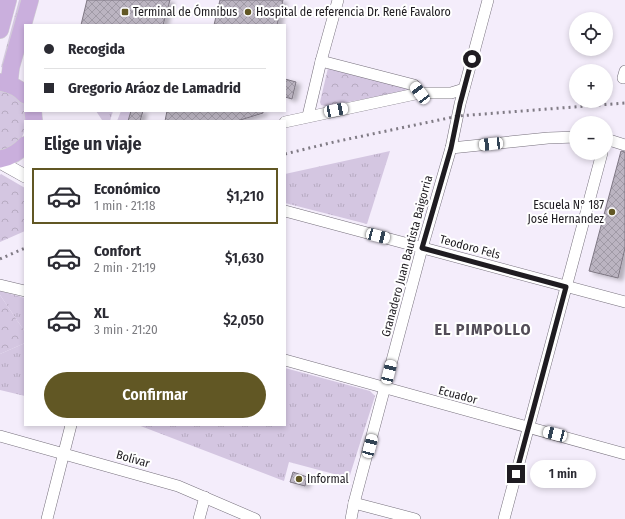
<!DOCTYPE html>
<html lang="es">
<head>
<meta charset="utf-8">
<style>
  :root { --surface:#fff; --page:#f2f2f3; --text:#2b2b33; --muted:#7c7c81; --line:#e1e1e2; --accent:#615724 }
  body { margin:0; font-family:"Fira Sans Condensed",sans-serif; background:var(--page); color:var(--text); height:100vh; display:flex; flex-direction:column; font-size:15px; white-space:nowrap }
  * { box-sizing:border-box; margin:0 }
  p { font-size:13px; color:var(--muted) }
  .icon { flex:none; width:22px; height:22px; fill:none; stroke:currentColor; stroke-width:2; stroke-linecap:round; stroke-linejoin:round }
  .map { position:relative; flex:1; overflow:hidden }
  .drawer { position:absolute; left:24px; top:120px; width:262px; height:306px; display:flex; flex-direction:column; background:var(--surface); border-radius:0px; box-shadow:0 2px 6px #0003 }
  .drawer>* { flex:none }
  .top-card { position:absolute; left:24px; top:24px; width:262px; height:88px; border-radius:0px; box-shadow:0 2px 6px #0003; display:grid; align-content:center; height:88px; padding:0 20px; background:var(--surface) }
  .buttons { position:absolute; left:569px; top:12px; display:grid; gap:8px }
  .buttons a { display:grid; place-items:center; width:44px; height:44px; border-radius:50%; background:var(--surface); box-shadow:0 2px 6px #0003; font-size:20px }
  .end { position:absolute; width:18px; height:18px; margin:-9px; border:5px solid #1f1c21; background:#fff; box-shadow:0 0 0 2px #fff }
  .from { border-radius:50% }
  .bubble { position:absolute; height:28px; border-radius:14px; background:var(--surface); box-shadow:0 2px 6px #0003; font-size:13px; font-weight:600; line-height:28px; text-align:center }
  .car { position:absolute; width:12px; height:24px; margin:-12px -6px; border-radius:5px; box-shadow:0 0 3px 1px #0007; background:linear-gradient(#fff 24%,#345 0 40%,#fff 0 76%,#345 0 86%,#fff 0) }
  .top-card b { display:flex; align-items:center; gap:14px; height:38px; font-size:15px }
  .top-card b+b { border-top:1px solid var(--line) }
  .top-card i { width:10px; height:10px; background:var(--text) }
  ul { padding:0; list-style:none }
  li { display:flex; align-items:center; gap:12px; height:56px; margin:0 8px 6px; padding:0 12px; border:2px solid transparent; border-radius:0px }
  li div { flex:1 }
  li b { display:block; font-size:15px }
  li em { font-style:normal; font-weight:600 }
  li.selected { border-color:var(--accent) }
  li>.icon { width:36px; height:36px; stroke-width:1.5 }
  h2 { padding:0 20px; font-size:18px; line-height:48px }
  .cta { display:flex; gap:8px; margin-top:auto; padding:8px 20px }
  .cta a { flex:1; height:46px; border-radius:24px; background:var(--accent); color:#fff; font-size:16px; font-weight:600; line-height:46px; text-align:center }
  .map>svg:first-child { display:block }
  .grass { fill:url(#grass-tufts) }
  .park { fill:url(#park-crowns) }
  .building { fill:url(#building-cross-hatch); stroke:#7e7783; filter:url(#shadow) }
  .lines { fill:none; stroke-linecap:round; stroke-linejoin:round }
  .minor-casing { stroke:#76707c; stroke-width:12 }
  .tertiary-casing { stroke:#76707c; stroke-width:14 }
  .primary-casing { stroke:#d2d2d3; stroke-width:18 }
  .minor { stroke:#fff; stroke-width:11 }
  .tertiary { stroke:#fff; stroke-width:13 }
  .primary { stroke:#caafdd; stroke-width:17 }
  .rail { stroke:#807b85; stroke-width:3; stroke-dasharray:2 4; stroke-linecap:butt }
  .route { stroke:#1f1c21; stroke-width:5 }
  .poi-dot { fill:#615724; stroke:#fff; stroke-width:1.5 }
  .labels { text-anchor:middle; stroke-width:4; stroke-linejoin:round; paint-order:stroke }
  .poi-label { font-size:12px; fill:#1f1c21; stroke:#fff; text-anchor:start }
  .street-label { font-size:12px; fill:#1f1c21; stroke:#fff }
  .district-label { font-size:16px; font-weight:bold; letter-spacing:1px; fill:#524c57; stroke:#fff }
</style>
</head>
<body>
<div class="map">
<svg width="625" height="519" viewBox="0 0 625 519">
  <defs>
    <pattern id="grass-tufts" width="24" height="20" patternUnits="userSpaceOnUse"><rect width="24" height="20" fill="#d4c6e1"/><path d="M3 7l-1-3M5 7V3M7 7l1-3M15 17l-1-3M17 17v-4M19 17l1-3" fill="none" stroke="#b6aac1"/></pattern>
    <pattern id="park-crowns" width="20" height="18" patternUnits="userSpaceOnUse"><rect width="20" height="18" fill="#d4c6e1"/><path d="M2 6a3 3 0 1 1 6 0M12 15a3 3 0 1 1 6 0" fill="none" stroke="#b6aac1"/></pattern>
    <pattern id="building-cross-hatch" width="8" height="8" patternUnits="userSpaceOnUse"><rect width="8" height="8" fill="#bbb4c1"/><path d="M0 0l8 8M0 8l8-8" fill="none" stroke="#a09aa6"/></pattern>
    <filter id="shadow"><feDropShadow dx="4.5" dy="2.5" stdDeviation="2" flood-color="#0004"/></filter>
  </defs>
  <rect width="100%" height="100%" fill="#f4edfb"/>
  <g class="grass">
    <polygon points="19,0 23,0 5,68 1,67"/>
    <polygon points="96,111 113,111 110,121 102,120"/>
    <polygon points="121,111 131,111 128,121 117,121"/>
    <polygon points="390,151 367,224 285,203 285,174"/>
    <polygon points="0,291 25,298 25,332 0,295"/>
    <polygon points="25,343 25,396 0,390 0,354"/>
    <polygon points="285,368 370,391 375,396 349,478 289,462 284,481 138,425 285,425"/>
  </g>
  <g class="park">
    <polygon points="331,66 408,88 408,91 326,106 321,105 320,102 328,68"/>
    <path d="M 0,87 L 24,102 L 28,121 L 25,121 C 25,140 18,145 0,151 Z"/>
    <polygon points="1,174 25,188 25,231 0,242 0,175"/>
    <polygon points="0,295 25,332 25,343 0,354"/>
  </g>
  <g class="building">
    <polygon points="87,0 170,0 163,25 81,25"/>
    <polygon points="220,0 283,0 277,25 214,25"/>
    <polygon points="285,79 296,82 292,99 285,97"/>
    <polygon points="131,111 143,111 140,121 128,121"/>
    <polygon points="167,111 263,111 263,113 237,121 165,121"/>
    <polygon points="621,151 625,152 625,248 618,278 589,271"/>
    <polygon points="293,472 307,477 305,486 290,482"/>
  </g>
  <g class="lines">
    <defs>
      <g id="minor">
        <polyline points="321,61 414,85 420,93"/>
        <polyline points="623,78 625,71"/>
        <polyline points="308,116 321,61 338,0"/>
        <polyline points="285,122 420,93 451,93 464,89"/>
        <polyline points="606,139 625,145"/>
        <polyline points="451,148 548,138 576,137"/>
        <polyline points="285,211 625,302"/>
        <polyline points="0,285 25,291"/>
        <polyline points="285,360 625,454"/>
        <polyline points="0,436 178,486 255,519"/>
        <polyline points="354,503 415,519"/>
        <polyline points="47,519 71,425"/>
        <polyline points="199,519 205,497"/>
        <polyline points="351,519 354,503 422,248 451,148 460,104 488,0"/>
        <polyline points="504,519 602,153"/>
      </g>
      <polyline id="tertiary" points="0,162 25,176"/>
      <g id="primary">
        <polyline points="0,30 8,0"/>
        <path d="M 0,82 C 10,84 19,87 25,95"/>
        <polyline points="9,84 11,67 30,0"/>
        <polyline points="33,111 34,121"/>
        <path d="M 0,159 C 10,157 18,153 25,145"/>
      </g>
    </defs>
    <use href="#minor" class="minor-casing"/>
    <use href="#tertiary" class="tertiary-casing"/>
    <use href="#primary" class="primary-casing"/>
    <use href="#minor" class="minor"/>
    <use href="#tertiary" class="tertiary"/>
    <use href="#primary" class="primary"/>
    <g class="rail">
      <polyline points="285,154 334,142 458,116 625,103"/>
      <polyline points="0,259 25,248"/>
    </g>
  </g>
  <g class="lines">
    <polyline class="route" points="472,59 460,104 451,148 422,248 566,287 516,474"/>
  </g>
  <g class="poi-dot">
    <rect x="121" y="8" width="8" height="8" rx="2"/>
    <circle cx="248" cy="12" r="4"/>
    <circle cx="612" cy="212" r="4"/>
    <circle cx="299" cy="479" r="4"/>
  </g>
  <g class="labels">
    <g class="poi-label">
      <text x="133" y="16">Terminal de Ómnibus</text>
      <text x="256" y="16">Hospital de referencia Dr. René Favaloro</text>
      <text x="604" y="209" text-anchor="end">Escuela N° 187<tspan x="604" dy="14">José Hernandez</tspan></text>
      <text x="307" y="483">Informal</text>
    </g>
    <g class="street-label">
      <text transform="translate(470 247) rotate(15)" y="4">Teodoro Fels</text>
      <text transform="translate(407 256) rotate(-75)" y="4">Granadero Juan Bautista Baigorria</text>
      <text transform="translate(458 395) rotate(15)" y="4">Ecuador</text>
      <text transform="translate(133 459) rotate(16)" y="4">Bolívar</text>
    </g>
    <g class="district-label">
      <text x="483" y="335">EL PIMPOLLO</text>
    </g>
  </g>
</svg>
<div class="buttons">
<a><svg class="icon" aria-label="locate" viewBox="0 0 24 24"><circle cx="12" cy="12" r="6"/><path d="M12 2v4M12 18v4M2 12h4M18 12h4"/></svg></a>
<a>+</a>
<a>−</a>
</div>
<i class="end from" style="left:472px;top:59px"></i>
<i class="end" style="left:516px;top:474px"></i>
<div class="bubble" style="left:530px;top:460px;width:66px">1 min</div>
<i class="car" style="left:420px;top:93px;rotate:323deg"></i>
<i class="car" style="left:336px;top:110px;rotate:79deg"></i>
<i class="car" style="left:491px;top:144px;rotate:264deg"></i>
<i class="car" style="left:378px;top:236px;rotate:105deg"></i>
<i class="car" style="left:389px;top:372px;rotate:14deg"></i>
<i class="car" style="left:555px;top:434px;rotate:285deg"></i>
<i class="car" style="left:370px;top:446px;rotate:15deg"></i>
<div class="top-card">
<b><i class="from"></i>Recogida</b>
<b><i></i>Gregorio Aráoz de Lamadrid</b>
</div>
<section class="drawer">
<h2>Elige un viaje</h2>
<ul>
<li class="selected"><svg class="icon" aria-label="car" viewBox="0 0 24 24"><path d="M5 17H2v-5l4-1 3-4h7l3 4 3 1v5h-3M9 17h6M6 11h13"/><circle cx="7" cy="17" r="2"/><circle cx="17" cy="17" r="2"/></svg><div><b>Económico</b><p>1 min · 21:18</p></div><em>$1,210</em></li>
<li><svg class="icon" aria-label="car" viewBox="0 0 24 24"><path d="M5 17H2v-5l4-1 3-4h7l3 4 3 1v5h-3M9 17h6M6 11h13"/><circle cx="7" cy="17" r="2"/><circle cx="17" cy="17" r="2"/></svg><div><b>Confort</b><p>2 min · 21:19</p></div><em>$1,630</em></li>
<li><svg class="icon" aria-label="car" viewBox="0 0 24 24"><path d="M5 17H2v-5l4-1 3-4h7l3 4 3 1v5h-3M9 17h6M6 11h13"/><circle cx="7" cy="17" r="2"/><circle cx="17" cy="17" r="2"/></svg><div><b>XL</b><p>3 min · 21:20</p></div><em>$2,050</em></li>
</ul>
<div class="cta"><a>Confirmar</a></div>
</section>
</div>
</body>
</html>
